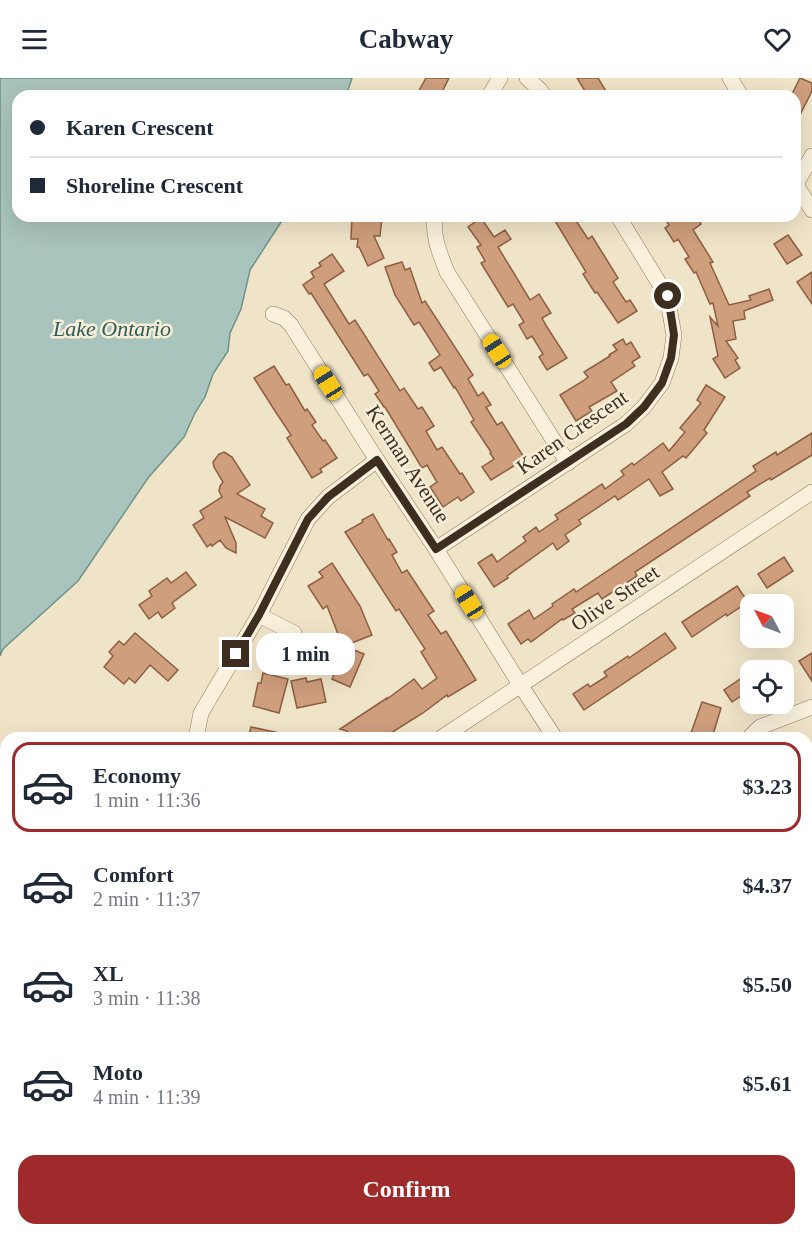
<!DOCTYPE html>
<html lang="en">
<head>
<meta charset="utf-8">
<style>
  :root { --surface:#fff; --page:#f2f2f3; --text:#1f2937; --muted:#747a83; --line:#e0e1e3; --accent:#9e2a2b }
  body { margin:0; font-family:Georgia,serif; background:var(--page); color:var(--text); height:100vh; display:flex; flex-direction:column; font-size:22px; white-space:nowrap }
  * { box-sizing:border-box; margin:0 }
  p { font-size:20px; color:var(--muted) }
  .icon { flex:none; width:33px; height:33px; fill:none; stroke:currentColor; stroke-width:2; stroke-linecap:round; stroke-linejoin:round }
  .map { position:relative; flex:1; overflow:hidden }
  .drawer { position:absolute; left:0px; top:654px; width:813px; height:504px; display:flex; flex-direction:column; background:var(--surface); border-radius:18px 18px 0 0; box-shadow:0 6px 24px #0002 }
  .drawer>* { flex:none }
  .hud { position:absolute; left:12px; top:12px; width:789px; height:132px; border-radius:18px; box-shadow:0 6px 24px #0002; display:grid; align-content:center; height:132px; padding:0 18px; background:var(--surface) }
  .needle { width:39px; rotate:311deg }
  .controls { position:absolute; left:740px; top:516px; display:grid; gap:12px }
  .controls a { display:grid; place-items:center; width:54px; height:54px; border-radius:12px; background:var(--surface); box-shadow:0 6px 24px #0002; font-size:30px }
  .end { position:absolute; width:27px; height:27px; margin:-14px; border:8px solid #3d2e20; background:#fff; box-shadow:0 0 0 3px #fff }
  .from { border-radius:50% }
  .bubble { position:absolute; height:42px; border-radius:18px; background:var(--surface); box-shadow:0 6px 24px #0002; font-size:20px; font-weight:700; line-height:42px; text-align:center }
  .car { position:absolute; width:18px; height:36px; margin:-18px -9px; border-radius:8px; box-shadow:0 0 4px 2px #0007; background:linear-gradient(#f5c518 24%,#345 0 40%,#f5c518 0 76%,#345 0 86%,#f5c518 0) }
  .hud b { display:flex; align-items:center; gap:21px; height:57px; font-size:22px }
  .hud b+b { border-top:2px solid var(--line) }
  .hud i { width:15px; height:15px; background:var(--text) }
  ul { padding:10px 0 0; list-style:none }
  li { display:flex; align-items:center; gap:18px; height:90px; margin:0 12px 9px; padding:0 6px; border:3px solid transparent; border-radius:18px }
  li div { flex:1 }
  li b { display:block; font-size:22px }
  li em { font-style:normal; font-weight:700 }
  li.selected { border-color:var(--accent) }
  li>.icon { width:54px; height:54px; stroke-width:1.5 }
  .primary-button { display:flex; gap:12px; margin-top:auto; padding:12px 18px }
  .primary-button a { flex:1; height:69px; border-radius:18px; background:var(--accent); color:#fff; font-size:24px; font-weight:700; line-height:69px; text-align:center }
  header { display:flex; justify-content:space-between; align-items:center; height:78px; padding:0 18px; background:var(--surface); font-size:27px; font-weight:700 }
  .map>svg:first-child { display:block }
  .green { fill:#c9cf9b }
  .water { fill:#a9c4bc; stroke:#6f938a; stroke-width:1.5 }
  .building { fill:#cf9f7d; stroke:#8d5f41; stroke-width:1.5 }
  .lines { fill:none; stroke-linecap:round; stroke-linejoin:round }
  .minor-casing { stroke:#8d765c; stroke-width:16 }
  .tertiary-casing { stroke:#8d765c; stroke-width:20 }
  .motorway-casing { stroke:#5b4430; stroke-width:28 }
  .minor { stroke:#faf1dc; stroke-width:15 }
  .tertiary { stroke:#faf1dc; stroke-width:18 }
  .motorway { stroke:#e0a458; stroke-width:27 }
  .route { stroke:#3d2e20; stroke-width:8 }
  .labels { text-anchor:middle; stroke-width:5; stroke-linejoin:round; paint-order:stroke }
  .street-label { font-size:21px; fill:#3d2e20; stroke:#f7eed8 }
  .water-label { font-size:22px; font-style:italic; fill:#2f5d5a; stroke:#f7eed8 }
</style>
</head>
<body>
<header><svg class="icon" aria-label="menu" viewBox="0 0 24 24"><path d="M4 6h16M4 12h16M4 18h16"/></svg>Cabway<svg class="icon" aria-label="heart" viewBox="0 0 24 24"><path d="M12 20l-8-8c-3-5 5-10 8-4 3-6 11-1 8 4z"/></svg></header>
<div class="map">
<svg width="812" height="1158" viewBox="0 0 812 1158">
  <rect width="100%" height="100%" fill="#f0e4c8"/>
  <polygon class="green" points="296,1152 335,1152 324,1158 286,1158"/>
  <polygon class="water" points="0,0 352,0 346,18 18,18 18,138 285,138 250,192 241,231 230,255 228,273 213,296 205,319 195,335 184,359 148,400 78,503 3,571 0,578"/>
  <g class="building">
    <polygon points="426,0 449,0 440,18 416,18"/>
    <polygon points="577,0 598,0 609,18 588,18"/>
    <polygon points="800,0 812,5 812,13 795,47 795,18 791,18"/>
    <polygon points="352,138 382,139 380,158 374,158 384,180 368,188 359,169 357,169 358,161 351,161"/>
    <polygon points="552,138 573,138 588,161 592,158 618,200 613,204 626,224 630,222 637,233 618,245 597,214 595,215 583,196 586,194"/>
    <polygon points="663,138 696,138 701,146 693,152 713,184 710,185 729,227 751,222 749,218 769,211 773,222 744,233 745,241 733,243 736,261 726,263 738,280 735,282 740,290 725,300 713,281 718,278 710,239 718,248 713,225 710,226 696,194 694,195 685,181 689,179 678,161 674,164 665,150 669,147"/>
    <polygon points="481,140 494,159 505,152 511,161 498,169 530,222 539,216 551,235 542,240 547,249 567,280 547,292 539,279 543,276 532,258 527,261 519,247 524,244 513,226 508,229 481,185 485,183 477,169 481,167 468,149"/>
    <polygon points="788,157 802,177 787,186 774,166"/>
    <polygon points="332,176 344,193 324,206 349,246 355,242 400,313 404,310 418,331 422,329 434,348 426,353 437,372 442,369 460,396 462,395 474,414 461,423 458,419 443,429 430,409 437,404 427,387 422,390 385,329 384,329 375,316 379,313 368,296 364,298 311,215 309,216 303,207 314,199 311,194 321,188 319,185"/>
    <polygon points="402,184 405,192 410,190 422,225 425,223 473,297 468,301 478,318 483,314 491,327 486,329 497,347 502,344 525,381 491,402 482,389 494,381 490,375 491,374 471,344 474,342 455,309 454,310 441,289 434,293 429,285 440,277 419,244 414,247 395,217 385,189"/>
    <polygon points="812,194 812,226 797,204"/>
    <polygon points="623,261 626,267 631,264 640,279 632,284 635,288 611,304 617,313 589,329 592,333 576,343 560,317 583,303 588,299 584,294 610,278 609,277 617,272 613,267"/>
    <polygon points="274,288 286,307 289,306 305,333 307,331 316,344 312,347 323,363 325,362 337,380 320,391 322,394 312,400 287,360 291,357 275,333 254,300"/>
    <polygon points="706,307 725,319 704,352 707,355 686,380 683,378 662,394 673,411 660,418 649,401 618,422 615,418 579,442 581,446 565,457 569,463 557,472 553,465 507,498 508,500 494,509 478,485 492,476 497,484 526,463 523,459 536,449 539,454 558,441 555,437 569,428 602,406 605,411 624,397 621,393 632,385 634,387 663,365 669,373 685,354 680,350 701,325 697,322"/>
    <polygon points="812,355 812,377 771,402 770,400 747,414 750,418 635,494 637,498 602,521 598,515 572,531 575,535 563,542 562,541 531,564 528,561 521,566 508,546 529,532 534,541 553,528 552,526 574,511 576,514 756,393 753,388 776,374 777,377"/>
    <polygon points="224,374 232,379 250,407 237,416 265,431 261,438 273,445 265,460 225,439 236,465 236,475 226,470 220,462 212,468 211,466 207,469 193,447 204,440 200,433 222,419 219,413 220,408 223,404 214,389 213,384 219,376"/>
    <polygon points="373,436 388,462 389,461 397,474 392,477 402,495 407,492 434,533 428,537 441,556 446,553 476,602 448,619 447,617 423,635 383,660 345,660 347,653 340,651 387,620 387,621 414,601 422,611 437,600 421,574 425,571 399,531 396,533 345,454 363,444 362,442"/>
    <polygon points="784,479 793,493 767,510 758,496"/>
    <polygon points="332,485 360,528 372,557 344,568 364,576 350,609 332,601 339,584 332,581 340,561 327,528 323,531 308,508 323,499 319,494"/>
    <polygon points="186,494 196,507 172,525 175,530 162,540 158,534 149,541 139,527 152,518 149,513 167,500 171,505"/>
    <polygon points="737,508 748,524 727,538 726,536 692,559 682,544"/>
    <polygon points="135,555 178,592 168,603 150,587 135,605 129,600 124,606 104,589 113,578 109,574 119,563 124,567"/>
    <polygon points="665,555 676,570 584,632 573,616 588,606 590,609 607,598 604,594 628,578 629,580"/>
    <polygon points="812,575 812,603 799,583"/>
    <polygon points="263,595 288,601 279,635 253,628 258,605 261,605"/>
    <polygon points="746,597 750,604 750,631 741,618 732,624 724,612"/>
    <polygon points="306,600 307,604 321,601 326,624 297,630 291,603"/>
    <polygon points="702,624 721,630 712,660 691,655"/>
    <polygon points="251,649 280,655 280,660 248,660"/>
  </g>
  <g class="lines">
    <defs>
      <g id="minor">
        <polyline points="527,0 540,12 544,18"/>
        <polyline points="730,0 741,18"/>
        <polyline points="489,18 500,0"/>
        <polyline points="795,105 812,132"/>
        <polyline points="796,106 812,78"/>
        <path d="M 435,138 C 432,158 440,176 447,194 L 568,385"/>
        <polyline points="273,236 284,240 291,247 377,382 436,471 521,608 555,660"/>
        <polyline points="436,471 626,346 644,329 662,305 671,280 674,257 667,218 618,138"/>
        <polyline points="259,537 294,555"/>
        <polyline points="196,660 201,635 259,537 308,441 328,419 377,382"/>
        <polyline points="441,660 812,414"/>
        <polyline points="749,660 760,649 812,629"/>
        <polyline points="0,941 6,938"/>
        <polyline points="0,1157 8,1152"/>
      </g>
      <g id="tertiary">
        <polyline points="807,837 812,834"/>
        <polyline points="807,998 812,995"/>
        <polyline points="807,1065 812,1073"/>
        <polyline points="263,1158 273,1152"/>
        <polyline points="539,1158 549,1152"/>
      </g>
      <g id="motorway">
        <polyline points="807,888 812,885"/>
        <polyline points="807,940 812,937"/>
        <polyline points="350,1158 360,1152"/>
        <polyline points="438,1158 448,1152"/>
      </g>
    </defs>
    <use href="#minor" class="minor-casing"/>
    <use href="#tertiary" class="tertiary-casing"/>
    <use href="#motorway" class="motorway-casing"/>
    <use href="#minor" class="minor"/>
    <use href="#tertiary" class="tertiary"/>
    <use href="#motorway" class="motorway"/>
  </g>
  <g class="lines">
    <polyline class="route" points="236,576 259,537 308,441 328,419 377,382 436,471 626,346 644,329 662,305 671,280 674,257 668,218"/>
  </g>
  <g class="labels">
    <g class="street-label">
      <text transform="translate(572 354) rotate(-35)" y="7">Karen Crescent</text>
      <text transform="translate(408 386) rotate(57)" y="7">Kerman Avenue</text>
      <text transform="translate(615 520) rotate(-34)" y="7">Olive Street</text>
    </g>
    <g class="water-label">
      <text x="112" y="258">Lake Ontario</text>
    </g>
  </g>
</svg>
<div class="controls">
<a><svg class="needle" viewBox="-14 -14 28 28"><path d="M0-13l5 13h-10z" fill="#e53935"/><path d="M0 13l5-13h-10z" fill="#747a83"/></svg></a>
<a><svg class="icon" aria-label="locate" viewBox="0 0 24 24"><circle cx="12" cy="12" r="6"/><path d="M12 2v4M12 18v4M2 12h4M18 12h4"/></svg></a>
</div>
<i class="end from" style="left:668px;top:218px"></i>
<i class="end" style="left:236px;top:576px"></i>
<div class="bubble" style="left:256px;top:555px;width:99px">1 min</div>
<i class="car" style="left:497px;top:273px;rotate:327deg"></i>
<i class="car" style="left:328px;top:305px;rotate:328deg"></i>
<i class="car" style="left:469px;top:524px;rotate:328deg"></i>
<div class="hud">
<b><i class="from"></i>Karen Crescent</b>
<b><i></i>Shoreline Crescent</b>
</div>
<section class="drawer">
<ul>
<li class="selected"><svg class="icon" aria-label="car" viewBox="0 0 24 24"><path d="M5 17H2v-5l4-1 3-4h7l3 4 3 1v5h-3M9 17h6M6 11h13"/><circle cx="7" cy="17" r="2"/><circle cx="17" cy="17" r="2"/></svg><div><b>Economy</b><p>1 min · 11:36</p></div><em>$3.23</em></li>
<li><svg class="icon" aria-label="car" viewBox="0 0 24 24"><path d="M5 17H2v-5l4-1 3-4h7l3 4 3 1v5h-3M9 17h6M6 11h13"/><circle cx="7" cy="17" r="2"/><circle cx="17" cy="17" r="2"/></svg><div><b>Comfort</b><p>2 min · 11:37</p></div><em>$4.37</em></li>
<li><svg class="icon" aria-label="car" viewBox="0 0 24 24"><path d="M5 17H2v-5l4-1 3-4h7l3 4 3 1v5h-3M9 17h6M6 11h13"/><circle cx="7" cy="17" r="2"/><circle cx="17" cy="17" r="2"/></svg><div><b>XL</b><p>3 min · 11:38</p></div><em>$5.50</em></li>
<li><svg class="icon" aria-label="car" viewBox="0 0 24 24"><path d="M5 17H2v-5l4-1 3-4h7l3 4 3 1v5h-3M9 17h6M6 11h13"/><circle cx="7" cy="17" r="2"/><circle cx="17" cy="17" r="2"/></svg><div><b>Moto</b><p>4 min · 11:39</p></div><em>$5.61</em></li>
</ul>
<div class="primary-button"><a>Confirm</a></div>
</section>
</div>
</body>
</html>
